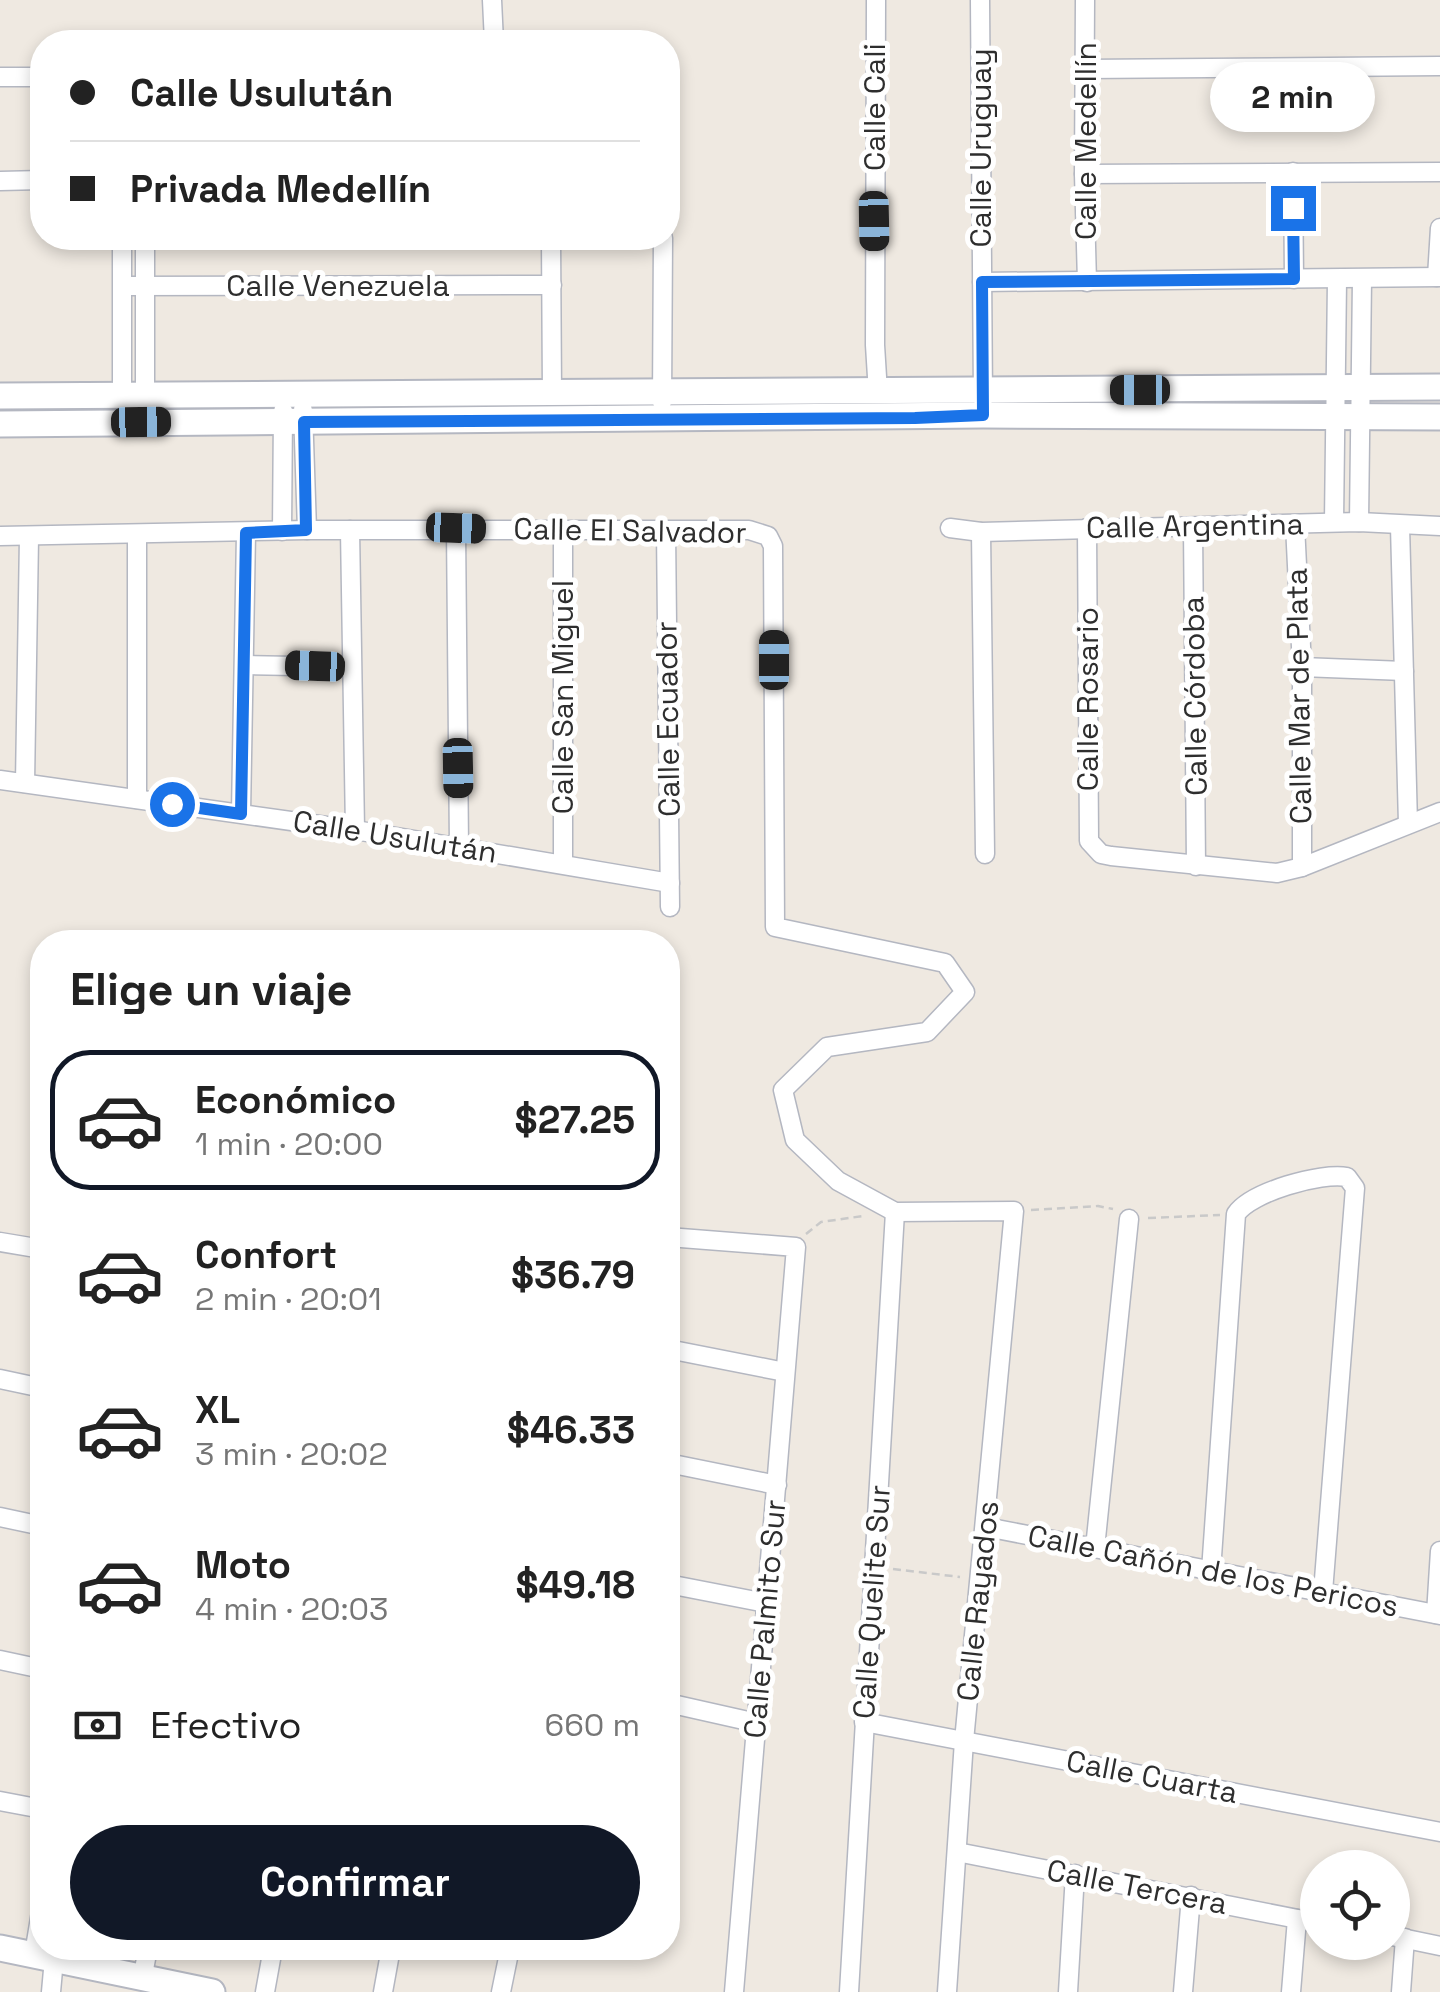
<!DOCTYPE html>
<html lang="es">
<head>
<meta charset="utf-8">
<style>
  :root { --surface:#fff; --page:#f6f6f6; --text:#222; --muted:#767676; --line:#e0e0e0; --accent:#111827 }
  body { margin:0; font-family:"Space Grotesk",sans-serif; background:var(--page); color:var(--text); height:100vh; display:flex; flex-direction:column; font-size:38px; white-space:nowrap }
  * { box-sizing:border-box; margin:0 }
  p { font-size:32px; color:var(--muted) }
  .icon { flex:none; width:55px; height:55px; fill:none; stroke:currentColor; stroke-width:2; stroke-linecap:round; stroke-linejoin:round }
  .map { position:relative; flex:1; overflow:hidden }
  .panel { position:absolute; left:30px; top:930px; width:650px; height:1030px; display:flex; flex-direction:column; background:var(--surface); border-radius:40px; box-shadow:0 5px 15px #0003 }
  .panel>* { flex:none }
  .hud { position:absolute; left:30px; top:30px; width:650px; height:220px; border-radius:40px; box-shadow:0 5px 15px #0003; display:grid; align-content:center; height:220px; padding:0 40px; background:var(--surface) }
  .fabs { position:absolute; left:1300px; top:1850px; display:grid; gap:20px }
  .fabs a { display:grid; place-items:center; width:110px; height:110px; border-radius:50%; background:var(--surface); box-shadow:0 5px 15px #0003; font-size:50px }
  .end { position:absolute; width:45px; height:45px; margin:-22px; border:12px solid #1a73e8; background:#fff; box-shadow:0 0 0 5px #fff }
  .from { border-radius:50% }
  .bubble { position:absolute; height:70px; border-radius:35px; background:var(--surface); box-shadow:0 5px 15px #0003; font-size:32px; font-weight:800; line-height:70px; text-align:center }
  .car { position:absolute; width:30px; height:60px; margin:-30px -15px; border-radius:12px; box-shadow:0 0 8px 2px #0007; background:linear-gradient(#222 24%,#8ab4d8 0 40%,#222 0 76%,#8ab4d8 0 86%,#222 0) }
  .hud b { display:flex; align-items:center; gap:35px; height:95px; font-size:38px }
  .hud b+b { border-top:2px solid var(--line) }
  .hud i { width:25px; height:25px; background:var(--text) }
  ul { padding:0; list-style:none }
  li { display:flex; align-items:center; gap:30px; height:140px; margin:0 20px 15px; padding:0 20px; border:5px solid transparent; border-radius:40px }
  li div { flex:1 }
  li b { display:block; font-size:38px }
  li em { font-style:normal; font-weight:800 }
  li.current { border-color:var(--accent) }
  li>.icon { width:90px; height:90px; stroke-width:1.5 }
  h2 { padding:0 40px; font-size:45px; line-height:120px }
  .pay { display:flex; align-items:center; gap:25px; height:110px; padding:0 40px; font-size:38px }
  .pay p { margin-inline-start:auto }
  .cta { display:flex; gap:20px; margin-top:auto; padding:20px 40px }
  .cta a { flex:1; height:115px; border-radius:60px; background:var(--accent); color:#fff; font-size:40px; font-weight:800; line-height:115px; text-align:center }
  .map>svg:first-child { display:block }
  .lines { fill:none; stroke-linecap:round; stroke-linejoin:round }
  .street-casing { stroke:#b4b7c1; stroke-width:21 }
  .secondary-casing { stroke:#b4b7c1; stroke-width:29 }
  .path { stroke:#c9c9c9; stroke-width:2.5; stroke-dasharray:8 5; stroke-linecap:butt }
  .street { stroke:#fff; stroke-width:18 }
  .secondary { stroke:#fff; stroke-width:25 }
  .route { stroke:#1a73e8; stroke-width:12 }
  .labels { text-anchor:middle; stroke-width:10; stroke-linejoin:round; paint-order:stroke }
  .street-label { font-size:30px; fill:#2e2e2e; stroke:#fff }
</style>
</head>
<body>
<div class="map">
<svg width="1440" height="1992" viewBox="0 0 1440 1992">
  <rect width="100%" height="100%" fill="#efe9e1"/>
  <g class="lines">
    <defs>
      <g id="street">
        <polyline points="492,0 494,42"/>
        <polyline points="876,0 875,345 878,393"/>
        <polyline points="980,0 983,400"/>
        <polyline points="1085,0 1084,174 1087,282"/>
        <polyline points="1085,69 1440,66"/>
        <polyline points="0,77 42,77"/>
        <polyline points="1293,172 1294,279"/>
        <polyline points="1084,174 1440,172"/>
        <polyline points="0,181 42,180"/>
        <polyline points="551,238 552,395"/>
        <polyline points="1437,277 1440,228"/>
        <polyline points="982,282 1440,277"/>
        <polyline points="123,286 552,285"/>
        <polyline points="122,397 122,238"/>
        <polyline points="145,397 145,238"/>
        <polyline points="662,402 663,238"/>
        <polyline points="303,410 307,530"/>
        <polyline points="1334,522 1337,280"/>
        <polyline points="1359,522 1362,279"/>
        <polyline points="1295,525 1302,667 1302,867"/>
        <polyline points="1400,526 1408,824"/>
        <polyline points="1193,527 1196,866"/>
        <polyline points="950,528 981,532 1359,522 1440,526"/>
        <polyline points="1087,528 1089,841 1101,854 1111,856 1277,873 1302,867 1440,812"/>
        <polyline points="456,529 459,848"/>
        <polyline points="350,530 355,830"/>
        <polyline points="666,530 670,907"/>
        <polyline points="282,531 283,411"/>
        <polyline points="563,532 563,863"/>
        <polyline points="981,532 985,854"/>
        <polyline points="0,536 307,530 749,530 768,536 773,546 775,927 945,963 965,992 927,1032 827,1047 783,1090 795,1140 838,1181 895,1212 1014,1211 964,1741 947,1992"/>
        <polyline points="245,665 350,667"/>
        <polyline points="1302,667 1404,671"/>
        <polyline points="0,780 355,830 670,883"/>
        <polyline points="25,783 29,537"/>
        <polyline points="137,799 137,534"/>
        <polyline points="241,813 246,533"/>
        <polyline points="668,1237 796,1247 734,1992"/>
        <polyline points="0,1242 42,1249"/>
        <polyline points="668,1349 785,1372"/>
        <polyline points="0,1379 42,1388"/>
        <polyline points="668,1463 777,1485"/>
        <polyline points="0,1517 42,1526"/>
        <polyline points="986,1527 1440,1615"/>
        <polyline points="1095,1548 1129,1219"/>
        <path d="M 1211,1571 L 1236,1214 C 1251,1192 1321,1172 1347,1177 L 1355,1188 L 1323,1592"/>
        <polyline points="668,1584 766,1603"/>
        <polyline points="1436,1614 1440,1551"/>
        <polyline points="0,1660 42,1669"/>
        <polyline points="668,1703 757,1723"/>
        <polyline points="864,1722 1440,1832"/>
        <polyline points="0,1801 42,1809"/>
        <polyline points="957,1852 1318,1923"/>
        <polyline points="1392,1936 1440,1946"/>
        <polyline points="34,1954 42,1906"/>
        <polyline points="142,1980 148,1948"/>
        <polyline points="51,1992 54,1959"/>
        <polyline points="265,1992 273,1948"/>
        <polyline points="383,1992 391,1948"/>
        <polyline points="501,1992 510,1948"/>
        <polyline points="849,1992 895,1212"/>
        <polyline points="1068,1992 1075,1874"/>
        <polyline points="1183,1992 1191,1896"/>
        <polyline points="1291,1992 1297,1919"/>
        <polyline points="1401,1992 1405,1938"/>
      </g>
      <g id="secondary">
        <polyline points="0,396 1440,387"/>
        <polyline points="0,424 983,415 1440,417"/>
        <polyline points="0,1948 212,1992"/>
      </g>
    </defs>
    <use href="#street" class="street-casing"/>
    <use href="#secondary" class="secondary-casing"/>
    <g class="path">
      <polyline points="1031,1210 1098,1206 1113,1209"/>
      <polyline points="1148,1218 1220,1215"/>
      <polyline points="806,1234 821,1222 863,1216"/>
      <polyline points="893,1569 960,1577"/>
    </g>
    <use href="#street" class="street"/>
    <use href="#secondary" class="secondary"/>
  </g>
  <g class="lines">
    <polyline class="route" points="172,804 241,814 246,533 306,530 304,422 915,418 983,415 982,282 1294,279 1293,208"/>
  </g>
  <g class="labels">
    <g class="street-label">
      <text transform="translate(875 107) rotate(-90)" y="10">Calle Cali</text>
      <text transform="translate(1086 141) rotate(-90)" y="10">Calle Medellín</text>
      <text transform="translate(981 148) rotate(-90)" y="10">Calle Uruguay</text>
      <text x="338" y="296">Calle Venezuela</text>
      <text transform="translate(1195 526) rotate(-1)" y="10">Calle Argentina</text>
      <text transform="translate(630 531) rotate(1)" y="10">Calle El Salvador</text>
      <text transform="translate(1195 696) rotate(-91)" y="10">Calle Córdoba</text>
      <text transform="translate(1299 696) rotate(-91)" y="10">Calle Mar de Plata</text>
      <text transform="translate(563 697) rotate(-90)" y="10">Calle San Miguel</text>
      <text transform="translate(1088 699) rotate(-90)" y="10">Calle Rosario</text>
      <text transform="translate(668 719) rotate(-91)" y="10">Calle Ecuador</text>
      <text transform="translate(395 837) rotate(9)" y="10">Calle Usulután</text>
      <text transform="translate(1213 1571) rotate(11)" y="10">Calle Cañón de los Pericos</text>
      <text transform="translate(978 1601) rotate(-84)" y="10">Calle Rayados</text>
      <text transform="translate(872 1602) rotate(-86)" y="10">Calle Quelite Sur</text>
      <text transform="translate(765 1619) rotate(-85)" y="10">Calle Palmito Sur</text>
      <text transform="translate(1152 1777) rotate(11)" y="10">Calle Cuarta</text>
      <text transform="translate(1137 1887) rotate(11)" y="10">Calle Tercera</text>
    </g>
  </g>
</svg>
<div class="fabs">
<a><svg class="icon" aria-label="locate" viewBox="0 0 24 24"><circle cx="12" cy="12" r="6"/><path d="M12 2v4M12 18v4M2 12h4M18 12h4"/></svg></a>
</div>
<i class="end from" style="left:172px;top:804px"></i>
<i class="end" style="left:1293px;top:208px"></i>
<div class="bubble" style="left:1210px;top:62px;width:165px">2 min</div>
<i class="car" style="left:874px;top:221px;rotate:179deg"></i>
<i class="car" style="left:1140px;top:390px;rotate:270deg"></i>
<i class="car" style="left:141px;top:422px;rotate:89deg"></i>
<i class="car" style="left:456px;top:528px;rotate:92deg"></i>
<i class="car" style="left:774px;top:660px;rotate:0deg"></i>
<i class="car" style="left:315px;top:666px;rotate:272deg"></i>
<i class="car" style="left:458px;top:768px;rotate:179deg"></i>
<div class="hud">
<b><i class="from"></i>Calle Usulután</b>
<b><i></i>Privada Medellín</b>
</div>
<section class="panel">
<h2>Elige un viaje</h2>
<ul>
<li class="current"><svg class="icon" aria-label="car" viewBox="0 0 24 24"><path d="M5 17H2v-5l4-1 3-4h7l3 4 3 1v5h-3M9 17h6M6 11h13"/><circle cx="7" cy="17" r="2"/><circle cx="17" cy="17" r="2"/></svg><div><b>Económico</b><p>1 min · 20:00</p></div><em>$27.25</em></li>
<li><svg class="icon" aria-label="car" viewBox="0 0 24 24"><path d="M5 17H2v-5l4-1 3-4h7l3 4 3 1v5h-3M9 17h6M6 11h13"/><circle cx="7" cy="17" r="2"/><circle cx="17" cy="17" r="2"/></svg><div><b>Confort</b><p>2 min · 20:01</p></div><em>$36.79</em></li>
<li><svg class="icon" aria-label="car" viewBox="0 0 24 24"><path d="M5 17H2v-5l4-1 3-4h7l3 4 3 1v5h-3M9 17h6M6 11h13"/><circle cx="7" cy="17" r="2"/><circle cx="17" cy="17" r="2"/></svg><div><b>XL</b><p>3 min · 20:02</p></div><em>$46.33</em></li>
<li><svg class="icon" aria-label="car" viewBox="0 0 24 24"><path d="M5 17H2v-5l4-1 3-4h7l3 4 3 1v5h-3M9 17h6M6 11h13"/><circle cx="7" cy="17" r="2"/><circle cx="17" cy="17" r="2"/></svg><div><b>Moto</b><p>4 min · 20:03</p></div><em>$49.18</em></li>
</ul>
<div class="pay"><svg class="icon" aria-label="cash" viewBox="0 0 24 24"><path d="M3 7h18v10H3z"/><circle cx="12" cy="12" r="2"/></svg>Efectivo<p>660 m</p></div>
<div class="cta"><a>Confirmar</a></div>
</section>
</div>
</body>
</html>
